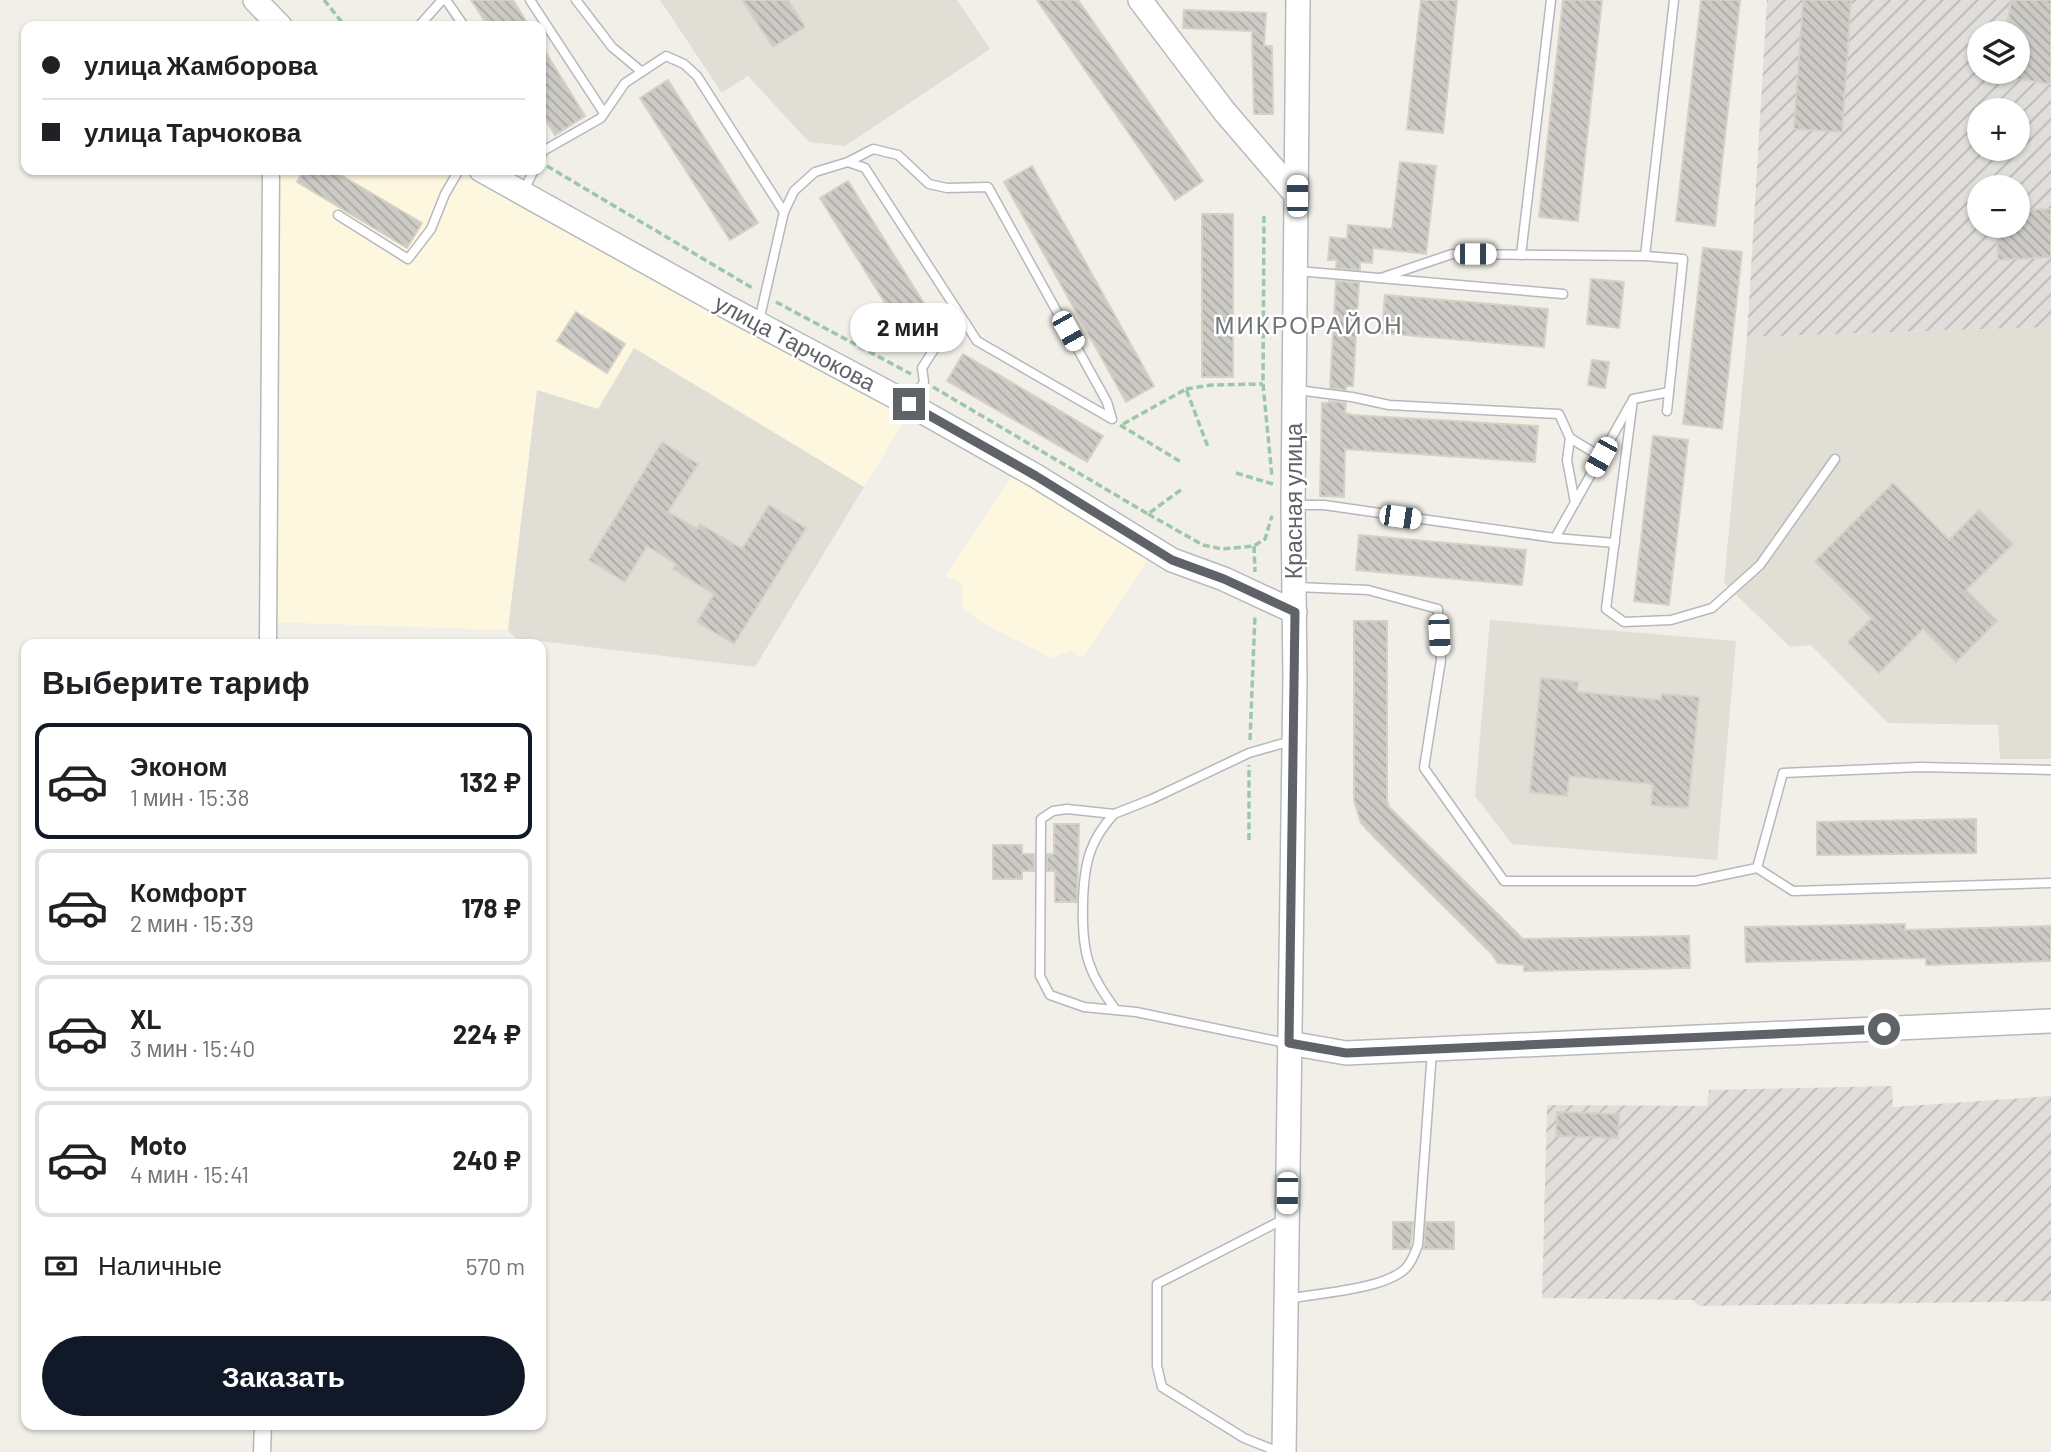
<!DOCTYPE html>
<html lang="ru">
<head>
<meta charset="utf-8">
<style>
  :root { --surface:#fff; --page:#f6f6f6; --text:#202124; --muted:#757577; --line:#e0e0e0; --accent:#111827 }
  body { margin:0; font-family:Barlow,sans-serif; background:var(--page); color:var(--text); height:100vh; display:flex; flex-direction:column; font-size:26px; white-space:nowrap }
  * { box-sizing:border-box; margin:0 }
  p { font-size:23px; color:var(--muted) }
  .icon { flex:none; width:38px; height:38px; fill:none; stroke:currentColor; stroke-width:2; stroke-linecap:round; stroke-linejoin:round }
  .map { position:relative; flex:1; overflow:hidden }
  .panel { position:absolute; left:21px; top:639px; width:525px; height:791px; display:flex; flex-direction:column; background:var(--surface); border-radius:14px; box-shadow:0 2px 5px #0004 }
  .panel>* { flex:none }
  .banner { position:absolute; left:21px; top:21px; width:525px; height:154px; border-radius:14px; box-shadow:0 2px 5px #0004; display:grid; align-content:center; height:154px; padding:0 21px; background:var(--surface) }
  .tools { position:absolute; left:1967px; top:21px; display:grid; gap:14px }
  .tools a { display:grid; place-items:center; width:63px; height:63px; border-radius:50%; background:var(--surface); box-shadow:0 2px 5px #0004; font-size:35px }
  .end { position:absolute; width:32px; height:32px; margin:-16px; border:9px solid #5f6368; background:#fff; box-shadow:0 0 0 4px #fff }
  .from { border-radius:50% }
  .bubble { position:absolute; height:49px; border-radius:24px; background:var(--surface); box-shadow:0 2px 5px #0004; font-size:23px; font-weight:700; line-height:49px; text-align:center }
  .car { position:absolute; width:21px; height:42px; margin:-21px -10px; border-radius:9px; box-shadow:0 0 5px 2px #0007; background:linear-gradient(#fff 24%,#345 0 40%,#fff 0 76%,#345 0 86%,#fff 0) }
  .banner b { display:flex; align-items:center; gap:24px; height:66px; font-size:26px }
  .banner b+b { border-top:2px solid var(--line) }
  .banner i { width:18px; height:18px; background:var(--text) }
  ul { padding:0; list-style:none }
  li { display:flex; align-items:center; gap:21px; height:116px; margin:0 14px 10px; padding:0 7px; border:4px solid var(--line); border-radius:14px }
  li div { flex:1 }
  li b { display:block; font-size:26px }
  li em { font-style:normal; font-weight:700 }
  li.current { border-color:var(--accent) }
  li>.icon { width:63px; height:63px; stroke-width:1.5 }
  h2 { padding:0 21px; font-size:32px; line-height:84px }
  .pay { display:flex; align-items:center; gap:18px; height:77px; padding:0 21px; font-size:26px }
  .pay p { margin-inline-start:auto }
  .action { display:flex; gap:14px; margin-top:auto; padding:14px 21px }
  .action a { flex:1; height:80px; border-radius:42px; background:var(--accent); color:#fff; font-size:28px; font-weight:700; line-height:80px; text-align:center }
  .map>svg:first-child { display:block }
  .commercial { fill:#fef7e0 }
  .industrial { fill:url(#industrial-furrows); fill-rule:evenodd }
  .education { fill:#e1ded6 }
  .building { fill:url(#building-back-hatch); stroke:#d6d1c6; stroke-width:2 }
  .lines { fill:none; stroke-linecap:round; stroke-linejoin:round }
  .lane-casing { stroke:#b5b8bc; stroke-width:11 }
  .street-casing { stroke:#b5b8bc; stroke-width:19 }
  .secondary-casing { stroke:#b6babf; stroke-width:26 }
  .path { stroke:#9cc7a9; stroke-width:3.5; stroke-dasharray:7 3.5; stroke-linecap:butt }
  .lane { stroke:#fff; stroke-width:8 }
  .street { stroke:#fff; stroke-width:16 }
  .secondary { stroke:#fff; stroke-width:23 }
  .route { stroke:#5f6368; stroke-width:9 }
  .labels { text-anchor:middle; stroke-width:5; stroke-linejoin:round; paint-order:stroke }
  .street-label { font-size:23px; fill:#5f6368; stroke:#fff }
  .neighbourhood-label { font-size:24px; letter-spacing:2px; fill:#70757a; stroke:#fff }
</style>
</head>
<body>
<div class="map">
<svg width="2051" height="1452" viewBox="0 0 2051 1452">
  <defs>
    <pattern id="industrial-furrows" width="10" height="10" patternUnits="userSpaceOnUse" patternTransform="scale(1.75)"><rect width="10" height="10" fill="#e0deda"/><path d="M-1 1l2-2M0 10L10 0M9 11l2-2" fill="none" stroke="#b9b8b5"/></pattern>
    <pattern id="building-back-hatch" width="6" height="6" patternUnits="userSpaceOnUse" patternTransform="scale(1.75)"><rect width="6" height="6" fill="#cccac5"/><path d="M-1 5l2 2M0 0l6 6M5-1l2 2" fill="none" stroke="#a9a8a4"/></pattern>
  </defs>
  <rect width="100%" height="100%" fill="#f1efe8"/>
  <g class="commercial">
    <polygon points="271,170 481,170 909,404 901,426 864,487 634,348 598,409 537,390 508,630 268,622"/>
    <polygon points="1018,466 1154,550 1083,658 1071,650 1051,658 981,622 963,607 962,583 946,576"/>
  </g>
  <g class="industrial">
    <path d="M 1767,0 L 2051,0 L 2051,327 L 1747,337 ZM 1979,33 L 2018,33 L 2018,72 L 1979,72 ZM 1979,110 L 2018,110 L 2018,149 L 1979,149 ZM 1979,187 L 2018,187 L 2018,226 L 1979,226 Z"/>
    <polygon points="1892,1086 1893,1107 2051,1096 2051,1301 1699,1306 1693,1300 1542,1298 1547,1105 1707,1106 1709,1090"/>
  </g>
  <g class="education">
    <polygon points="660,0 957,0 990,49 845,146 809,142 748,76 722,93"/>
    <polygon points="2051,327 2051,759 2000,759 1998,725 1888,723 1811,645 1790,647 1724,583 1747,337"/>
    <polygon points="634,348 864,487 755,667 515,638 508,630 537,390 598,409"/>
    <polygon points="1490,620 1736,641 1717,860 1512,844 1475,796"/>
  </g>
  <g class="building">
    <polygon points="471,0 513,0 529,26 488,26"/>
    <polygon points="742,0 788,0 805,27 773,47"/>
    <polygon points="1037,0 1078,0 1203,181 1175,200"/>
    <polygon points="1421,0 1457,0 1443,133 1407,129"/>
    <polygon points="1563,0 1602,0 1578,221 1539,217"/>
    <polygon points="1701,0 1740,0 1715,226 1676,221"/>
    <polygon points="1803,0 1851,0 1842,132 1794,129"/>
    <polygon points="2011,0 2051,0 2051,84 2018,79 2018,33 2006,33"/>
    <polygon points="1184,10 1266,13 1264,46 1272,46 1273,114 1254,114 1252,31 1183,28"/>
    <polygon points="541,45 585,116 555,135 541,112"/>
    <polygon points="668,80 758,223 730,240 640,98"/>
    <polygon points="1400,162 1436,166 1426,254 1373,248 1372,263 1360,262 1360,270 1336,268 1337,260 1328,260 1330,237 1347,239 1348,225 1392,229"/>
    <polygon points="1032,166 1154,386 1126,402 1004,182"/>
    <polygon points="304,170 332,170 422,223 407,248 297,182"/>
    <polygon points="848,181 931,315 903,332 820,198"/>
    <polygon points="2051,209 2051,257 1998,260 1997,226 2018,226 2018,210"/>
    <rect x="1202" y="214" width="31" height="163"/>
    <polygon points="1703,248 1742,252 1722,429 1683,424"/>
    <polygon points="1591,279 1624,282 1619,328 1587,324"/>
    <polygon points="1336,281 1359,283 1353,386 1346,386 1346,390 1330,388"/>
    <polygon points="1385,295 1548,309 1544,347 1382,333"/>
    <polygon points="576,312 625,344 607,373 557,341"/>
    <polygon points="963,354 1103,436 1087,462 947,381"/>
    <polygon points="1592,360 1609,362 1605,388 1588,385"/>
    <polygon points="1329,401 1346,403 1345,413 1352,415 1538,426 1535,462 1345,449 1344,497 1320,496 1322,403 1329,403"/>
    <polygon points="1653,436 1688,440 1669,605 1634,601"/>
    <polygon points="662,442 698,464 668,512 697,529 700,524 742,549 769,505 806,528 734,644 697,622 714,594 673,569 676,564 647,546 625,582 589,560"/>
    <polygon points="1893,483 1949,540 1979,510 2013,544 1966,590 1997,621 1956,662 1923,629 1879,673 1848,642 1872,618 1815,561"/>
    <polygon points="1359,535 1526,550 1522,585 1356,570"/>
    <polygon points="1354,621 1387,621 1387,800 1389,807 1523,939 1689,936 1690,968 1524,971 1524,965 1498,963 1492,954 1373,836 1361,823 1354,800"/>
    <polygon points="1541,678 1578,682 1577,692 1661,700 1662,694 1699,697 1688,808 1651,805 1653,784 1569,776 1567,796 1530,792"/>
    <polygon points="1976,819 1976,853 1817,855 1817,822"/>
    <polygon points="1054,824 1079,824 1077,902 1055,902 1055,871 1047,871 1047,854 1054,854"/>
    <polygon points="993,845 1022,845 1022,854 1034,854 1034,871 1022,871 1022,879 993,879"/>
    <polygon points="1905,924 1905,930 2051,926 2051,961 1926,965 1926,958 1746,962 1745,927"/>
    <polygon points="1557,1112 1619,1114 1618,1138 1556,1136"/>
    <polygon points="1393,1222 1413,1222 1410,1249 1393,1249"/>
    <polygon points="1426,1222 1454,1222 1454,1249 1424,1249"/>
  </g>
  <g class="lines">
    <defs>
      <g id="lane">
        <polyline points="446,0 464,26"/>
        <polyline points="530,0 604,113"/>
        <polyline points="576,0 612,47 642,72"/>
        <polyline points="419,26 442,0"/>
        <polyline points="541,156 543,151 601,118 625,83 666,56 684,64 697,76 784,212 759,321"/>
        <polyline points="848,162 873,149 898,155 929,184 947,188 988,187 1107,402 1112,419 977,341 966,324 938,343 922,368 924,382 911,401"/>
        <polyline points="524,190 534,170"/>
        <polyline points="784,212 794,191 815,172 848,162 865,168 966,324"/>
        <polyline points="338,215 408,259 431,229 445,194 459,170"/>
        <polyline points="1521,255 1551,0"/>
        <polyline points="1645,256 1683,259 1667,411"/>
        <polyline points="1298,271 1563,294"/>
        <polyline points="1381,278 1452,254 1645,256 1674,0"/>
        <polyline points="1297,390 1352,397 1389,405 1559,414 1570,438 1601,457"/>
        <polyline points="1669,392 1633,399 1606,609 1624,622 1671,620 1712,608 1760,565 1835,459"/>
        <polyline points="1570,438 1567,460 1575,503"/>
        <polyline points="1295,505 1324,505 1555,538 1615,543"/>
        <polyline points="1555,538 1631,403"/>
        <polyline points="1296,587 1368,590 1438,609 1441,660 1424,768 1504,881 1695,881 1757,868 1783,773 1920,767 2051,770"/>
        <path d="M 1114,814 C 1104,825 1096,836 1091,850 C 1081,876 1080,937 1089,963 C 1095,981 1105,995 1116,1010"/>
        <polyline points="1757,868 1793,891 2051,883"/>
        <polyline points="1286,1043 1136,1012 1084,1007 1050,995 1040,976 1041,819 1053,811 1067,809 1114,814 1152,799 1249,753 1291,741"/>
        <path d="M 1288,1299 C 1318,1293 1382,1290 1405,1269 C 1412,1262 1415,1253 1418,1245 L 1432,1051"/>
        <polyline points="1279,1452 1244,1438 1162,1387 1157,1366 1157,1284 1284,1219"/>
      </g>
      <g id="street">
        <polyline points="268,644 271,170"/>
        <polyline points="262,1452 263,1424"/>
      </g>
      <g id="secondary">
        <polyline points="255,0 280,26"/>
        <polyline points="1140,0 1224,111 1297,196"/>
        <polyline points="481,170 727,307 909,404 1036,476 1172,560 1224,579 1295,612"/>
        <polyline points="1289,1043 1346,1053 2051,1021"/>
        <polyline points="1284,1452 1295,679 1293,505 1298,0"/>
      </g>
    </defs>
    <use href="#lane" class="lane-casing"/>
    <use href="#street" class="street-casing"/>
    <use href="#secondary" class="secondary-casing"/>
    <g class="path">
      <polyline points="324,0 345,26"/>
      <polyline points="547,166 754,289"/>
      <polyline points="1264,216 1263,384 1272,477"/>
      <polyline points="776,302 911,374"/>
      <polyline points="933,387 1148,514 1182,489"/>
      <polyline points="1186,389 1211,385 1263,384"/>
      <polyline points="1123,424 1186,389 1208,447"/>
      <polyline points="1120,425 1181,462"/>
      <polyline points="1236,473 1273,484"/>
      <polyline points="1148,514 1203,545 1222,549 1254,546 1265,539 1272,516"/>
      <polyline points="1254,546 1255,572"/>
      <polyline points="1250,740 1255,615"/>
      <polyline points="1249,840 1249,765"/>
    </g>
    <use href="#lane" class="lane"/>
    <use href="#street" class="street"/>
    <use href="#secondary" class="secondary"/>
  </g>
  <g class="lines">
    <polyline class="route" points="909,404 1036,476 1172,560 1224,579 1295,612 1289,1043 1346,1053 1884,1029"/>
  </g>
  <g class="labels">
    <g class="street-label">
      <text transform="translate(795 343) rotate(28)" y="8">улица Тарчокова</text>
      <text transform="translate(1294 501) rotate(-90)" y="8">Красная улица</text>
    </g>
    <g class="neighbourhood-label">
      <text x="1309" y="334">МИКРОРАЙОН</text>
    </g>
  </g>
</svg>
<div class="tools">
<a><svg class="icon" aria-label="layers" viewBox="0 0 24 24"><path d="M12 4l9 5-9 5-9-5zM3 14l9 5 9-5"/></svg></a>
<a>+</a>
<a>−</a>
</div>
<i class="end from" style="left:1884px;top:1029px"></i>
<i class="end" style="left:909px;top:404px"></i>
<div class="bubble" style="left:850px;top:303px;width:116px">2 мин</div>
<i class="car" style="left:1297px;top:196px;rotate:0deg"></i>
<i class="car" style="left:1475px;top:254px;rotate:90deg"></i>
<i class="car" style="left:1068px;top:331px;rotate:151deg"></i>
<i class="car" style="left:1601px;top:457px;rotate:209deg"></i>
<i class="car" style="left:1400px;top:517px;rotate:98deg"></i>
<i class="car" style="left:1439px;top:635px;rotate:177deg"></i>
<i class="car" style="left:1287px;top:1193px;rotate:181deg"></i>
<div class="banner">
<b><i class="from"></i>улица Жамборова</b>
<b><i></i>улица Тарчокова</b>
</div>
<section class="panel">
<h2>Выберите тариф</h2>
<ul>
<li class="current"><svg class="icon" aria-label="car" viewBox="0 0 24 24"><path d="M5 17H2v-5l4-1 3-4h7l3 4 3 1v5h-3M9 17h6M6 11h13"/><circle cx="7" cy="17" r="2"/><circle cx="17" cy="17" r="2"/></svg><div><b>Эконом</b><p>1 мин · 15:38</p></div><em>132 ₽</em></li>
<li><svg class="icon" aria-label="car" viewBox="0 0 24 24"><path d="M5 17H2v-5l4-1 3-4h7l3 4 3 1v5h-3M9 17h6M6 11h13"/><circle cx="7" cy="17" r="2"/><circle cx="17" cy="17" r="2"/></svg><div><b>Комфорт</b><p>2 мин · 15:39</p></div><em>178 ₽</em></li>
<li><svg class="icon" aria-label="car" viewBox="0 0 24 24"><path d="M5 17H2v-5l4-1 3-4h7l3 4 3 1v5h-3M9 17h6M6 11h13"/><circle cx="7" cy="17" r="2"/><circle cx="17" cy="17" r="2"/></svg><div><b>XL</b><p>3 мин · 15:40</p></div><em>224 ₽</em></li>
<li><svg class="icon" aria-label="car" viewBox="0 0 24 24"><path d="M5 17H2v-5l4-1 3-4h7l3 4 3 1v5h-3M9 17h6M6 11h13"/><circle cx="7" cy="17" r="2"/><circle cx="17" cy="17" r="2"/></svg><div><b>Moto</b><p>4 мин · 15:41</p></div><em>240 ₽</em></li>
</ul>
<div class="pay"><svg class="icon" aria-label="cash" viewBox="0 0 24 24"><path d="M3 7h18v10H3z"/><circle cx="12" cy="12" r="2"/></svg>Наличные<p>570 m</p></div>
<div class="action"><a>Заказать</a></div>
</section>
</div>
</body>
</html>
